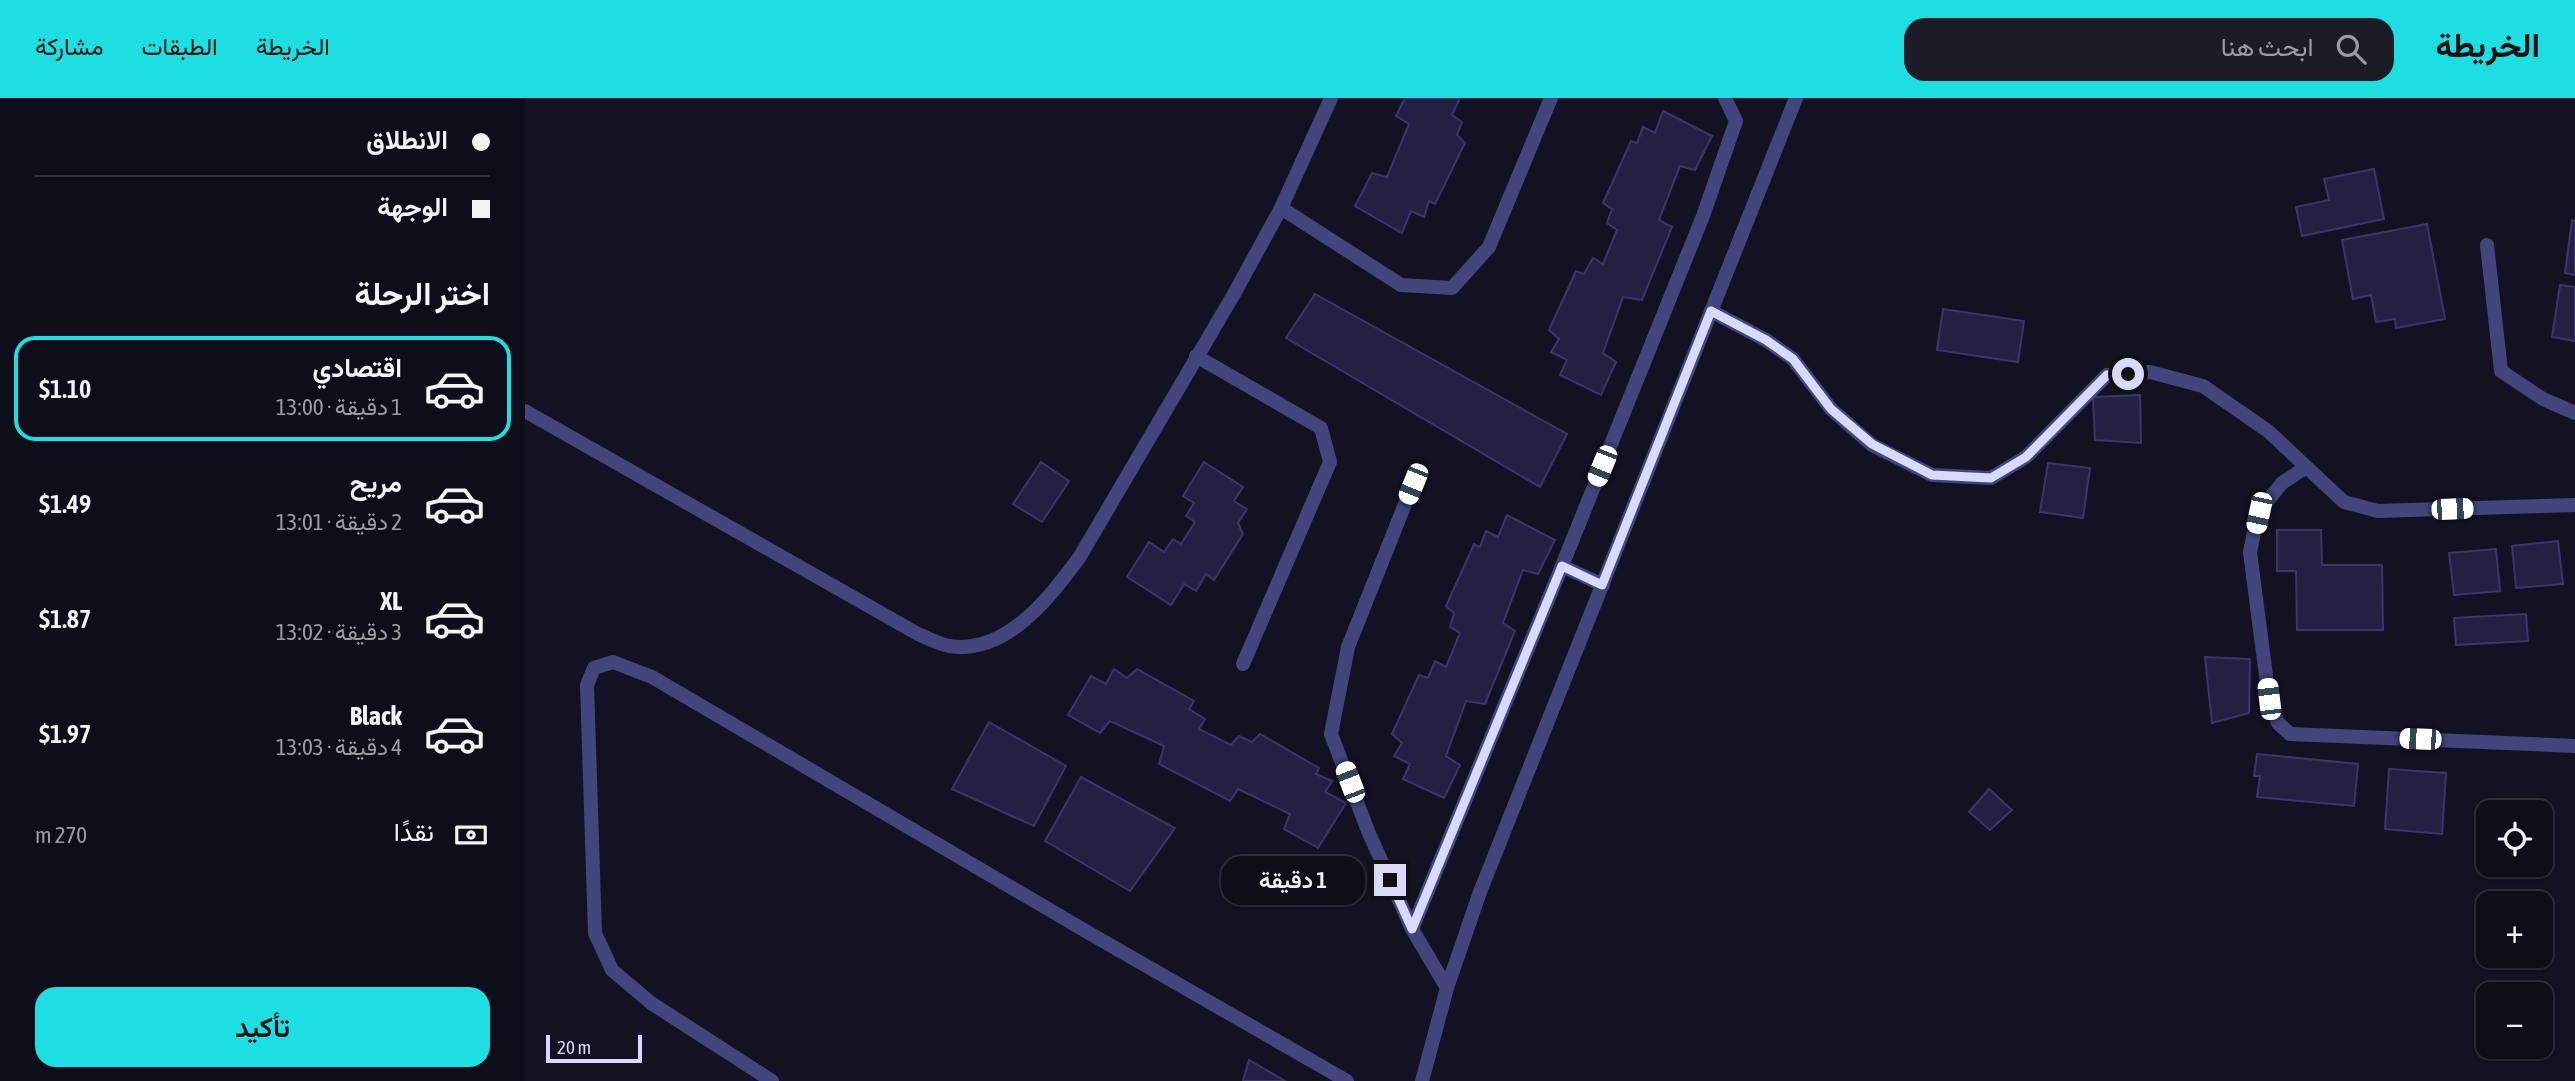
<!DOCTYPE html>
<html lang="ar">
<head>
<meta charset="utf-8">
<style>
  :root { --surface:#0e0e1a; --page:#1c1c27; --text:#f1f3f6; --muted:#9b9ca2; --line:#2e2e39; --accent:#1ddfe1 }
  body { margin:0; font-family:"Asap Condensed",Vazirmatn,sans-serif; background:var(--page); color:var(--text); direction:rtl; height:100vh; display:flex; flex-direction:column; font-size:26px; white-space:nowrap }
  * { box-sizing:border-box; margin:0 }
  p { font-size:23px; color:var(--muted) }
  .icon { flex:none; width:38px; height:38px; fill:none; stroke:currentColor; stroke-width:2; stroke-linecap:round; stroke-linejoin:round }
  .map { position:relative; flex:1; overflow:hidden; direction:ltr }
  .drawer { display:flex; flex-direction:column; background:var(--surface); width:525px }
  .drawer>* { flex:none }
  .guide { display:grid; align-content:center; height:154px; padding:0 35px; background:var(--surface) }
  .tools { position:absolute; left:1951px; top:702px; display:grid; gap:14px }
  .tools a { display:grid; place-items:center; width:77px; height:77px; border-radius:14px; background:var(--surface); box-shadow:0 2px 5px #0004,0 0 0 2px var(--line); font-size:35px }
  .scale { position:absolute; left:21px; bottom:18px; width:96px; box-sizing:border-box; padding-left:7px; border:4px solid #d9d9fa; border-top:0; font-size:19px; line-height:24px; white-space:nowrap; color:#d9d9fa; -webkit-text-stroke:5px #131223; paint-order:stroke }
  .end { position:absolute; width:32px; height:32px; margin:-16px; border:9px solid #d9d9fa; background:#111; box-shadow:0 0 0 4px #111 }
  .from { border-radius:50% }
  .bubble { position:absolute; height:49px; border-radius:21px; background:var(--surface); box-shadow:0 2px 5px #0004,0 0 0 2px var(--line); font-size:23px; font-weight:600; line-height:49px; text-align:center; direction:rtl }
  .car { position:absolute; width:21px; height:42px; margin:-21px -10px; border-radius:9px; box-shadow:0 0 5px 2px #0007; background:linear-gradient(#fff 24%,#345 0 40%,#fff 0 76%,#345 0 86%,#fff 0) }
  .guide b { display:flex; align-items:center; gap:24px; height:66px; font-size:26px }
  .guide b+b { border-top:2px solid var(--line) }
  .guide i { width:18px; height:18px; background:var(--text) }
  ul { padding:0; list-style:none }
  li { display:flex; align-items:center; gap:21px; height:105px; margin:0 14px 10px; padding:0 21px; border:4px solid transparent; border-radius:21px }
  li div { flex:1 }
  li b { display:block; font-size:26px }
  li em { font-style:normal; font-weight:600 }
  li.current { border-color:var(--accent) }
  li>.icon { width:63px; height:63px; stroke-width:1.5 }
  h2 { padding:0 35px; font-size:32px; line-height:84px }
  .pay { display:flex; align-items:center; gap:18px; height:77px; padding:0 35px; font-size:26px }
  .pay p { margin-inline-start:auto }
  .action { display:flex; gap:14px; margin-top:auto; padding:14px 35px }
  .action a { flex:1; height:80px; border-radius:21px; background:var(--accent); color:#111; font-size:28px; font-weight:600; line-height:80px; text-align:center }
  header { display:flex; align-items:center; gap:42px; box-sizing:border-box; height:98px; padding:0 35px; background:var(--accent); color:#111 }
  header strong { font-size:33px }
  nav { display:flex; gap:38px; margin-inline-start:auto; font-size:24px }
  .search { width:490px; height:63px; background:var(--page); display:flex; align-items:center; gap:18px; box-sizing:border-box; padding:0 24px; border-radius:21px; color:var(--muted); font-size:26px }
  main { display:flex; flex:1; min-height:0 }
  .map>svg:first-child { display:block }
  .building { fill:#242042; stroke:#3b356b; stroke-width:2 }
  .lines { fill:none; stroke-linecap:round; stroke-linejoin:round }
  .minor { stroke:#43457c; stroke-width:14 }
  .tertiary { stroke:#43457c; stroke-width:14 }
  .route { stroke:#d9d9fa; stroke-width:9 }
</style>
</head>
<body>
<header>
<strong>الخريطة</strong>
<div class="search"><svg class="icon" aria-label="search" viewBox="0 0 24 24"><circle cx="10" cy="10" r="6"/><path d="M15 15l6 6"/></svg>ابحث هنا</div>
<nav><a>الخريطة</a><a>الطبقات</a><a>مشاركة</a></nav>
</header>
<main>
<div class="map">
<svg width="2050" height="983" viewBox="0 0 2050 983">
  <rect width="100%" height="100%" fill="#131223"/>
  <g class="building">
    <polygon points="880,0 935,0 927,17 937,24 932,37 940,45 910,106 904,103 899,119 886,113 877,135 830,108 847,75 862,79 884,26 871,18"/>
    <polygon points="1138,13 1187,38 1170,72 1155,68 1134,122 1147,129 1117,202 1098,199 1078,255 1091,264 1076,297 1035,277 1042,262 1026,254 1034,241 1024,232 1051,173 1059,176 1068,160 1078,166 1092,132 1082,125 1087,111 1078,105 1106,43 1112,45 1118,29 1130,35"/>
    <polygon points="1849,71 1859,121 1777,138 1771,109 1804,102 1799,81"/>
    <polygon points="2047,122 2050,123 2050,177 2040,175"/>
    <polygon points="1902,126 1920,221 1871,230 1870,221 1851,224 1846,197 1828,201 1817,142"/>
    <polygon points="2035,187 2050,189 2050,243 2027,239"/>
    <polygon points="790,196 1042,336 1015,389 761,240"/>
    <polygon points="1418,211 1499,223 1493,264 1412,252"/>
    <polygon points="1615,297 1616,345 1570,342 1568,299"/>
    <polygon points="516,364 544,383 517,424 488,406"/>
    <polygon points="679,364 718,389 709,403 722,411 713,425 718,436 689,482 681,476 671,493 659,486 646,507 602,479 624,444 639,454 648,441 656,446 670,424 661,418 669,405 658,398"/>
    <polygon points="1523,365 1565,370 1558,420 1515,414"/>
    <polygon points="982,417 1030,442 1013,476 998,472 978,525 990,533 960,606 941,603 921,658 935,667 919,700 878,681 885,666 869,658 877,645 867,636 894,577 903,580 910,563 921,569 935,535 925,529 929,515 921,508 949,446 955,449 961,433 973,439"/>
    <polygon points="1752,432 1796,432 1797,467 1857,467 1858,532 1772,532 1771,473 1752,473"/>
    <polygon points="2033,443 2038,486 1991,490 1987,448"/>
    <polygon points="1971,451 1975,493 1929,497 1924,455"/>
    <polygon points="2001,516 2003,543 1931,547 1929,520"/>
    <polygon points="1680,559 1725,561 1724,615 1687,625"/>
    <polygon points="589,571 602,580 612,571 669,603 664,611 680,621 674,631 706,647 714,638 727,644 735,636 794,670 791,676 807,683 800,694 821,705 793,750 759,731 765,716 713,691 705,703 634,666 639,648 585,623 575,635 543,617 566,578 581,586"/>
    <polygon points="464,624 541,668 509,728 427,691"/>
    <polygon points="1732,656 1833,666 1829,708 1732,699 1735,678 1729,678"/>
    <polygon points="1864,671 1921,675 1917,736 1860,731"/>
    <polygon points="556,679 650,730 605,793 520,743"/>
    <polygon points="1464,691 1487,712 1465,732 1444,714"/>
    <polygon points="724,962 760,983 718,983"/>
  </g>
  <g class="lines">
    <g class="minor">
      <polyline points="756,110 876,187 927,190 964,149 1026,0"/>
      <polyline points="1962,147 1976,273 2018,301 2050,315"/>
      <polyline points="1186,213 1241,242 1268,261 1306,311 1347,347 1407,377 1466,380 1501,359 1582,277 1625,274 1678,288 1743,333 1819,404 1853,413 2050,407"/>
      <polyline points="671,258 796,330 805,364 718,566"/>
      <path d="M 0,313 L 393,536 C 403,540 414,546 424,548 C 481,557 524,500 554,460 L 709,196 L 756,110 L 806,0"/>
      <polyline points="1780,370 1757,385 1733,415 1725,454 1744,601 1753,625 1765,636 2050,648"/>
      <polyline points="888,386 823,549 806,636 843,733 887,831 922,890"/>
      <polyline points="1037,468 1078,487"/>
      <polyline points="887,831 1037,468 1178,118 1211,23 1200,0"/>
      <polyline points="247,983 126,905 87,872 70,835 62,587 69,570 88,564 127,579 564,835 822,983"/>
    </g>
    <polyline class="tertiary" points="897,983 922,890 955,794 1271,0"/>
  </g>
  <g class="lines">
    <polyline class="route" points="865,782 887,831 1037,468 1077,487 1186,213 1241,242 1268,261 1306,311 1347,346 1407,377 1466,380 1501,359 1582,277 1603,276"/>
  </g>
</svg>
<div class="tools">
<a><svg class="icon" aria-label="locate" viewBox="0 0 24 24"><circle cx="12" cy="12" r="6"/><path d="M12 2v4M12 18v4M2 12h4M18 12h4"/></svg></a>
<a>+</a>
<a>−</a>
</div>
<div class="scale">20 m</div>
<i class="end from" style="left:1603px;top:276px"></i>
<i class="end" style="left:865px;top:782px"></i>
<div class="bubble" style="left:696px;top:758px;width:144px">1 دقيقة</div>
<i class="car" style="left:1077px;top:368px;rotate:202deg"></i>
<i class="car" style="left:888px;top:386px;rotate:202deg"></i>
<i class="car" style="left:1927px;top:411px;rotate:88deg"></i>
<i class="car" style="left:1734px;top:415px;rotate:192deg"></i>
<i class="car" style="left:1744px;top:601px;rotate:353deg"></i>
<i class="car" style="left:1895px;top:641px;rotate:272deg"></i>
<i class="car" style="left:825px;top:684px;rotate:339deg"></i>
</div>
<section class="drawer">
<div class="guide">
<b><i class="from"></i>الانطلاق</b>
<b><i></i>الوجهة</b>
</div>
<h2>اختر الرحلة</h2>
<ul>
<li class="current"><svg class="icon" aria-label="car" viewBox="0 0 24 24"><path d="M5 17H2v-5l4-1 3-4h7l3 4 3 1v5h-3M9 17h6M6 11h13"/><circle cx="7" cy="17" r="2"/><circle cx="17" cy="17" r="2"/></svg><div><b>اقتصادي</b><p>1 دقيقة · 13:00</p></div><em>$1.10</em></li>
<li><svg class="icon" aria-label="car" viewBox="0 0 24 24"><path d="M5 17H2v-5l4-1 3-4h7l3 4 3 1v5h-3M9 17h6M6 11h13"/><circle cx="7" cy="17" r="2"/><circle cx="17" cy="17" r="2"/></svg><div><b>مريح</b><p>2 دقيقة · 13:01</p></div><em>$1.49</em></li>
<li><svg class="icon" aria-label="car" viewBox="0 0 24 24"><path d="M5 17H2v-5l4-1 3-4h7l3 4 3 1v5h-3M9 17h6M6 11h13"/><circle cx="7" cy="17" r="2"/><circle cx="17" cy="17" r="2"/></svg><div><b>XL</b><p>3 دقيقة · 13:02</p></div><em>$1.87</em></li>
<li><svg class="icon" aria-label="car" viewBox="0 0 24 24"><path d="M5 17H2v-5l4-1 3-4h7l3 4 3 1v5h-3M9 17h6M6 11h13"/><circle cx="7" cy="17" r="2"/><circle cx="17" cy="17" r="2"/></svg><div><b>Black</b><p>4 دقيقة · 13:03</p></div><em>$1.97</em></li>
</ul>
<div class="pay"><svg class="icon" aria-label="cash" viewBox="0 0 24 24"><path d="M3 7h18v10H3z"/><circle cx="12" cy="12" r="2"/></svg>نقدًا<p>270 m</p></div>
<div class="action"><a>تأكيد</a></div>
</section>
</main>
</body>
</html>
